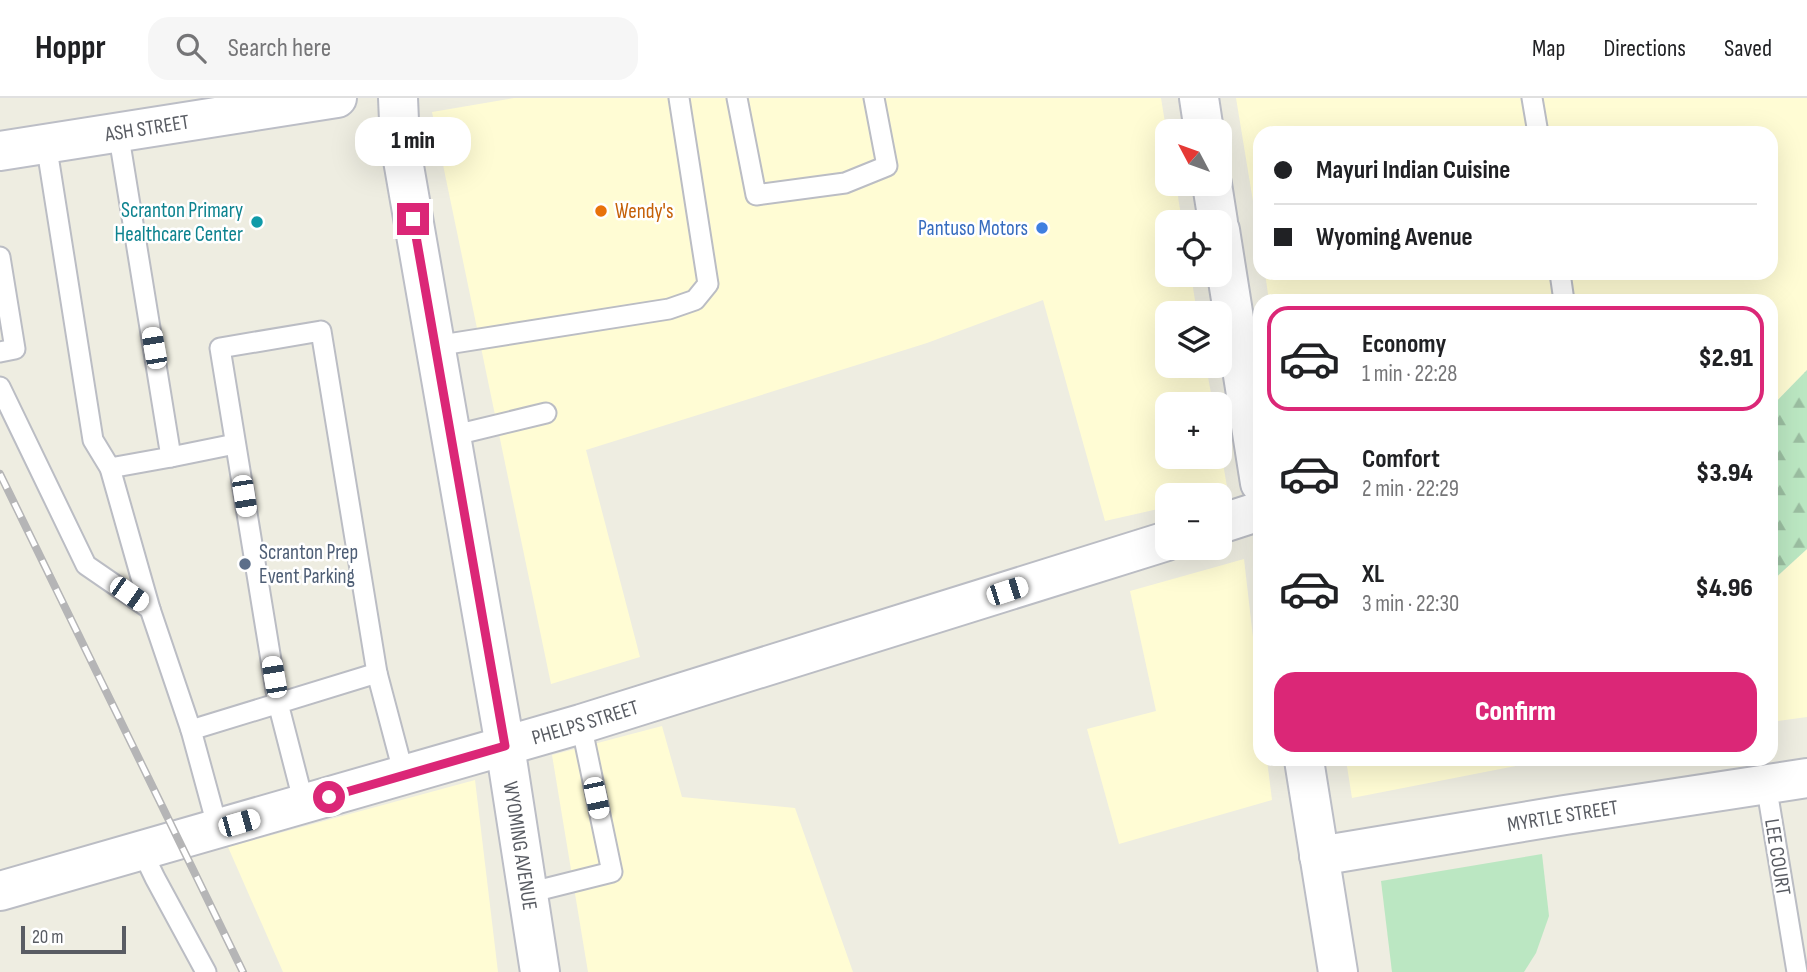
<!DOCTYPE html>
<html lang="en">
<head>
<meta charset="utf-8">
<style>
  :root { --surface:#fff; --page:#f6f6f6; --text:#202124; --muted:#757577; --line:#e0e0e0; --accent:#db2777 }
  body { margin:0; font-family:"Sofia Sans Condensed",sans-serif; background:var(--page); color:var(--text); height:100vh; display:flex; flex-direction:column; font-size:26px; white-space:nowrap }
  * { box-sizing:border-box; margin:0 }
  p { font-size:23px; color:var(--muted) }
  .icon { flex:none; width:38px; height:38px; fill:none; stroke:currentColor; stroke-width:2; stroke-linecap:round; stroke-linejoin:round }
  .map { position:relative; flex:1; overflow:hidden }
  .drawer { position:absolute; left:1253px; top:196px; width:525px; height:472px; display:flex; flex-direction:column; background:var(--surface); border-radius:21px; box-shadow:0 7px 28px #0002 }
  .drawer>* { flex:none }
  .guide { position:absolute; left:1253px; top:28px; width:525px; height:154px; border-radius:21px; box-shadow:0 7px 28px #0002; display:grid; align-content:center; height:154px; padding:0 21px; background:var(--surface) }
  .needle { width:46px; rotate:311deg }
  .fabs { position:absolute; left:1155px; top:21px; display:grid; gap:14px }
  .fabs a { display:grid; place-items:center; width:77px; height:77px; border-radius:14px; background:var(--surface); box-shadow:0 7px 28px #0002; font-size:35px }
  .scale { position:absolute; left:21px; bottom:18px; width:105px; box-sizing:border-box; padding-left:7px; border:4px solid #595c63; border-top:0; font-size:19px; line-height:24px; white-space:nowrap; color:#595c63; -webkit-text-stroke:5px #fff; paint-order:stroke }
  .end { position:absolute; width:32px; height:32px; margin:-16px; border:9px solid #db2777; background:#fff; box-shadow:0 0 0 4px #fff }
  .from { border-radius:50% }
  .bubble { position:absolute; height:49px; border-radius:21px; background:var(--surface); box-shadow:0 7px 28px #0002; font-size:23px; font-weight:800; line-height:49px; text-align:center }
  .car { position:absolute; width:21px; height:42px; margin:-21px -10px; border-radius:9px; box-shadow:0 0 5px 2px #0007; background:linear-gradient(#fff 24%,#345 0 40%,#fff 0 76%,#345 0 86%,#fff 0) }
  .guide b { display:flex; align-items:center; gap:24px; height:66px; font-size:26px }
  .guide b+b { border-top:2px solid var(--line) }
  .guide i { width:18px; height:18px; background:var(--text) }
  ul { padding:12px 0 0; list-style:none }
  li { display:flex; align-items:center; gap:21px; height:105px; margin:0 14px 10px; padding:0 7px; border:4px solid transparent; border-radius:21px }
  li div { flex:1 }
  li b { display:block; font-size:26px }
  li em { font-style:normal; font-weight:800 }
  li.on { border-color:var(--accent) }
  li>.icon { width:63px; height:63px; stroke-width:1.5 }
  .cta { display:flex; gap:14px; margin-top:auto; padding:14px 21px }
  .cta a { flex:1; height:80px; border-radius:21px; background:var(--accent); color:#fff; font-size:28px; font-weight:800; line-height:80px; text-align:center }
  header { display:flex; align-items:center; gap:42px; box-sizing:border-box; height:98px; padding:0 35px; background:var(--surface); border-bottom:2px solid var(--line) }
  header strong { font-size:33px }
  nav { display:flex; gap:38px; margin-inline-start:auto; font-size:24px }
  .search { width:490px; height:63px; background:var(--page); display:flex; align-items:center; gap:18px; box-sizing:border-box; padding:0 24px; border-radius:21px; color:var(--muted); font-size:26px }
  .map>svg:first-child { display:block }
  .commercial { fill:#fffcd4 }
  .green { fill:#bbe7c2 }
  .forest { fill:url(#forest-firs) }
  .lines { fill:none; stroke-linecap:round; stroke-linejoin:round }
  .lane-casing { stroke:#bbbdc4; stroke-width:23 }
  .street-casing { stroke:#bbbdc4; stroke-width:42 }
  .secondary-casing { stroke:#bcbec6; stroke-width:42 }
  .lane { stroke:#fff; stroke-width:19 }
  .street { stroke:#fff; stroke-width:38 }
  .secondary { stroke:#fff; stroke-width:38 }
  .rail-casing { stroke:#b5b5b6; stroke-width:8 }
  .rail { stroke:#fff; stroke-width:5; stroke-dasharray:16; stroke-linecap:butt }
  .route { stroke:#db2777; stroke-width:9 }
  .food-dot { fill:#e8710a; stroke:#fff; stroke-width:2.5 }
  .culture-dot { fill:#0f9aa8; stroke:#fff; stroke-width:2.5 }
  .shop-dot { fill:#3f7fe0; stroke:#fff; stroke-width:2.5 }
  .service-dot { fill:#5c6f8a; stroke:#fff; stroke-width:2.5 }
  .labels { text-anchor:middle; stroke-width:5; stroke-linejoin:round; paint-order:stroke }
  .street-label { font-size:21px; fill:#595c63; stroke:#fff }
  .culture-label { font-size:21px; fill:#0d838f; stroke:#fff; text-anchor:end }
  .food-label { font-size:21px; fill:#c56008; stroke:#fff; text-anchor:start }
  .shop-label { font-size:21px; fill:#366cbe; stroke:#fff; text-anchor:end }
  .service-label { font-size:21px; fill:#4e5e75; stroke:#fff; text-anchor:start }
</style>
</head>
<body>
<header>
<strong>Hoppr</strong>
<div class="search"><svg class="icon" aria-label="search" viewBox="0 0 24 24"><circle cx="10" cy="10" r="6"/><path d="M15 15l6 6"/></svg>Search here</div>
<nav><a>Map</a><a>Directions</a><a>Saved</a></nav>
</header>
<div class="map">
<svg width="1807" height="874" viewBox="0 0 1807 874">
  <defs>
    <pattern id="forest-firs" width="22" height="20" patternUnits="userSpaceOnUse" patternTransform="scale(1.75)"><rect width="22" height="20" fill="#bbe7c2"/><path d="M5 1l3.5 6h-7zM16 11l3.5 6h-7z" fill="#9bbea1"/></pattern>
  </defs>
  <rect width="100%" height="100%" fill="#eeede1"/>
  <g class="commercial">
    <polygon points="514,0 1161,0 1167,37 1167,86 1176,86 1182,124 1167,124 1167,177 1191,177 1197,215 1167,215 1167,268 1206,268 1213,306 1167,306 1167,359 1220,359 1220,347 1228,395 1217,397 1167,397 1167,409 1105,423 1043,202 927,245 586,352 640,559 551,586 432,14"/>
    <polygon points="1236,0 1807,0 1807,272 1771,309 1771,203 1269,203 1265,175 1771,175 1771,35 1260,35 1260,146"/>
    <polygon points="1807,451 1807,619 1771,624 1771,484"/>
    <polygon points="1244,461 1260,600 1260,662 1267,662 1272,702 1119,746 1087,631 1156,613 1130,493"/>
    <polygon points="662,628 682,699 795,710 853,874 588,874 552,657"/>
    <polygon points="1346,662 1547,662 1352,700"/>
    <polygon points="475,682 498,874 283,874 228,749"/>
  </g>
  <polygon class="green" points="1542,756 1549,818 1536,855 1524,874 1392,874 1381,783"/>
  <polygon class="forest" points="1807,272 1807,451 1771,484 1771,309"/>
  <g class="lines">
    <defs>
      <g id="lane">
        <polyline points="737,0 756,97 845,85 887,68 874,0"/>
        <polyline points="1532,0 1538,35"/>
        <polyline points="46,45 93,342 110,370 150,511"/>
        <polyline points="0,159 15,251 0,254"/>
        <polyline points="1560,175 1564,203"/>
        <polyline points="435,248 669,211 695,202 708,186 679,0"/>
        <polyline points="0,289 86,467 150,511 191,632 377,575 321,233 220,250 278,605 304,706"/>
        <polyline points="451,338 546,315"/>
        <polyline points="171,359 235,346"/>
        <polyline points="110,370 171,359 118,33"/>
        <polyline points="377,575 404,677"/>
        <polyline points="191,632 218,731"/>
        <polyline points="1766,686 1797,874"/>
        <polyline points="142,753 155,780 206,874"/>
        <polyline points="528,795 612,774 581,626"/>
      </g>
      <g id="street">
        <polyline points="1220,426 1260,413"/>
        <path id="s1" d="M 1319,758 L 1565,717 L 1807,680"/>
        <path id="s2" d="M 0,793 L 581,626 L 1167,443"/>
      </g>
      <g id="secondary">
        <path id="s3" d="M 398,0 L 400,45 L 505,648 L 540,874"/>
        <polyline points="1199,0 1204,33"/>
        <path id="s4" d="M 0,53 L 337,0"/>
        <polyline points="1212,86 1218,124"/>
        <polyline points="1220,132 1260,385"/>
        <polyline points="1304,662 1338,874"/>
      </g>
    </defs>
    <use href="#lane" class="lane-casing"/>
    <use href="#street" class="street-casing"/>
    <use href="#secondary" class="secondary-casing"/>
    <use href="#lane" class="lane"/>
    <use href="#street" class="street"/>
    <use href="#secondary" class="secondary"/>
    <defs>
      <polyline id="rail" points="0,376 243,874"/>
    </defs>
    <use href="#rail" class="rail-casing"/>
    <use href="#rail" class="rail"/>
  </g>
  <g class="lines">
    <polyline class="route" points="329,699 505,648 413,121"/>
  </g>
  <circle class="food-dot" cx="601" cy="113" r="7"/>
  <circle class="culture-dot" cx="257" cy="124" r="7"/>
  <circle class="shop-dot" cx="1042" cy="130" r="7"/>
  <circle class="service-dot" cx="245" cy="466" r="7"/>
  <g class="labels">
    <g class="street-label">
      <text dy="7" stroke="none"><textPath href="#s4" startOffset="149">ASH STREET</textPath></text>
      <text dy="7" stroke="none"><textPath href="#s2" startOffset="609">PHELPS STREET</textPath></text>
      <text dy="7" stroke="none"><textPath href="#s1" startOffset="247">MYRTLE STREET</textPath></text>
      <text dy="7" stroke="none"><textPath href="#s3" startOffset="758">WYOMING AVENUE</textPath></text>
      <text transform="translate(1778 759) rotate(81)" y="7">LEE COURT</text>
    </g>
    <g class="culture-label">
      <text x="243" y="119">Scranton Primary<tspan x="243" dy="24">Healthcare Center</tspan></text>
    </g>
    <g class="food-label">
      <text x="615" y="120">Wendy's</text>
    </g>
    <g class="shop-label">
      <text x="1028" y="137">Pantuso Motors</text>
    </g>
    <g class="service-label">
      <text x="259" y="461">Scranton Prep<tspan x="259" dy="24">Event Parking</tspan></text>
    </g>
  </g>
</svg>
<div class="fabs">
<a><svg class="needle" viewBox="-14 -14 28 28"><path d="M0-13l5 13h-10z" fill="#e53935"/><path d="M0 13l5-13h-10z" fill="#757577"/></svg></a>
<a><svg class="icon" aria-label="locate" viewBox="0 0 24 24"><circle cx="12" cy="12" r="6"/><path d="M12 2v4M12 18v4M2 12h4M18 12h4"/></svg></a>
<a><svg class="icon" aria-label="layers" viewBox="0 0 24 24"><path d="M12 4l9 5-9 5-9-5zM3 14l9 5 9-5"/></svg></a>
<a>+</a>
<a>−</a>
</div>
<div class="scale">20 m</div>
<i class="end from" style="left:329px;top:699px"></i>
<i class="end" style="left:413px;top:121px"></i>
<div class="bubble" style="left:355px;top:19px;width:116px">1 min</div>
<i class="car" style="left:154px;top:250px;rotate:350deg"></i>
<i class="car" style="left:244px;top:398px;rotate:171deg"></i>
<i class="car" style="left:1007px;top:493px;rotate:72deg"></i>
<i class="car" style="left:129px;top:496px;rotate:125deg"></i>
<i class="car" style="left:274px;top:579px;rotate:350deg"></i>
<i class="car" style="left:596px;top:700px;rotate:168deg"></i>
<i class="car" style="left:239px;top:725px;rotate:74deg"></i>
<div class="guide">
<b><i class="from"></i>Mayuri Indian Cuisine</b>
<b><i></i>Wyoming Avenue</b>
</div>
<section class="drawer">
<ul>
<li class="on"><svg class="icon" aria-label="car" viewBox="0 0 24 24"><path d="M5 17H2v-5l4-1 3-4h7l3 4 3 1v5h-3M9 17h6M6 11h13"/><circle cx="7" cy="17" r="2"/><circle cx="17" cy="17" r="2"/></svg><div><b>Economy</b><p>1 min · 22:28</p></div><em>$2.91</em></li>
<li><svg class="icon" aria-label="car" viewBox="0 0 24 24"><path d="M5 17H2v-5l4-1 3-4h7l3 4 3 1v5h-3M9 17h6M6 11h13"/><circle cx="7" cy="17" r="2"/><circle cx="17" cy="17" r="2"/></svg><div><b>Comfort</b><p>2 min · 22:29</p></div><em>$3.94</em></li>
<li><svg class="icon" aria-label="car" viewBox="0 0 24 24"><path d="M5 17H2v-5l4-1 3-4h7l3 4 3 1v5h-3M9 17h6M6 11h13"/><circle cx="7" cy="17" r="2"/><circle cx="17" cy="17" r="2"/></svg><div><b>XL</b><p>3 min · 22:30</p></div><em>$4.96</em></li>
</ul>
<div class="cta"><a>Confirm</a></div>
</section>
</div>
</body>
</html>
